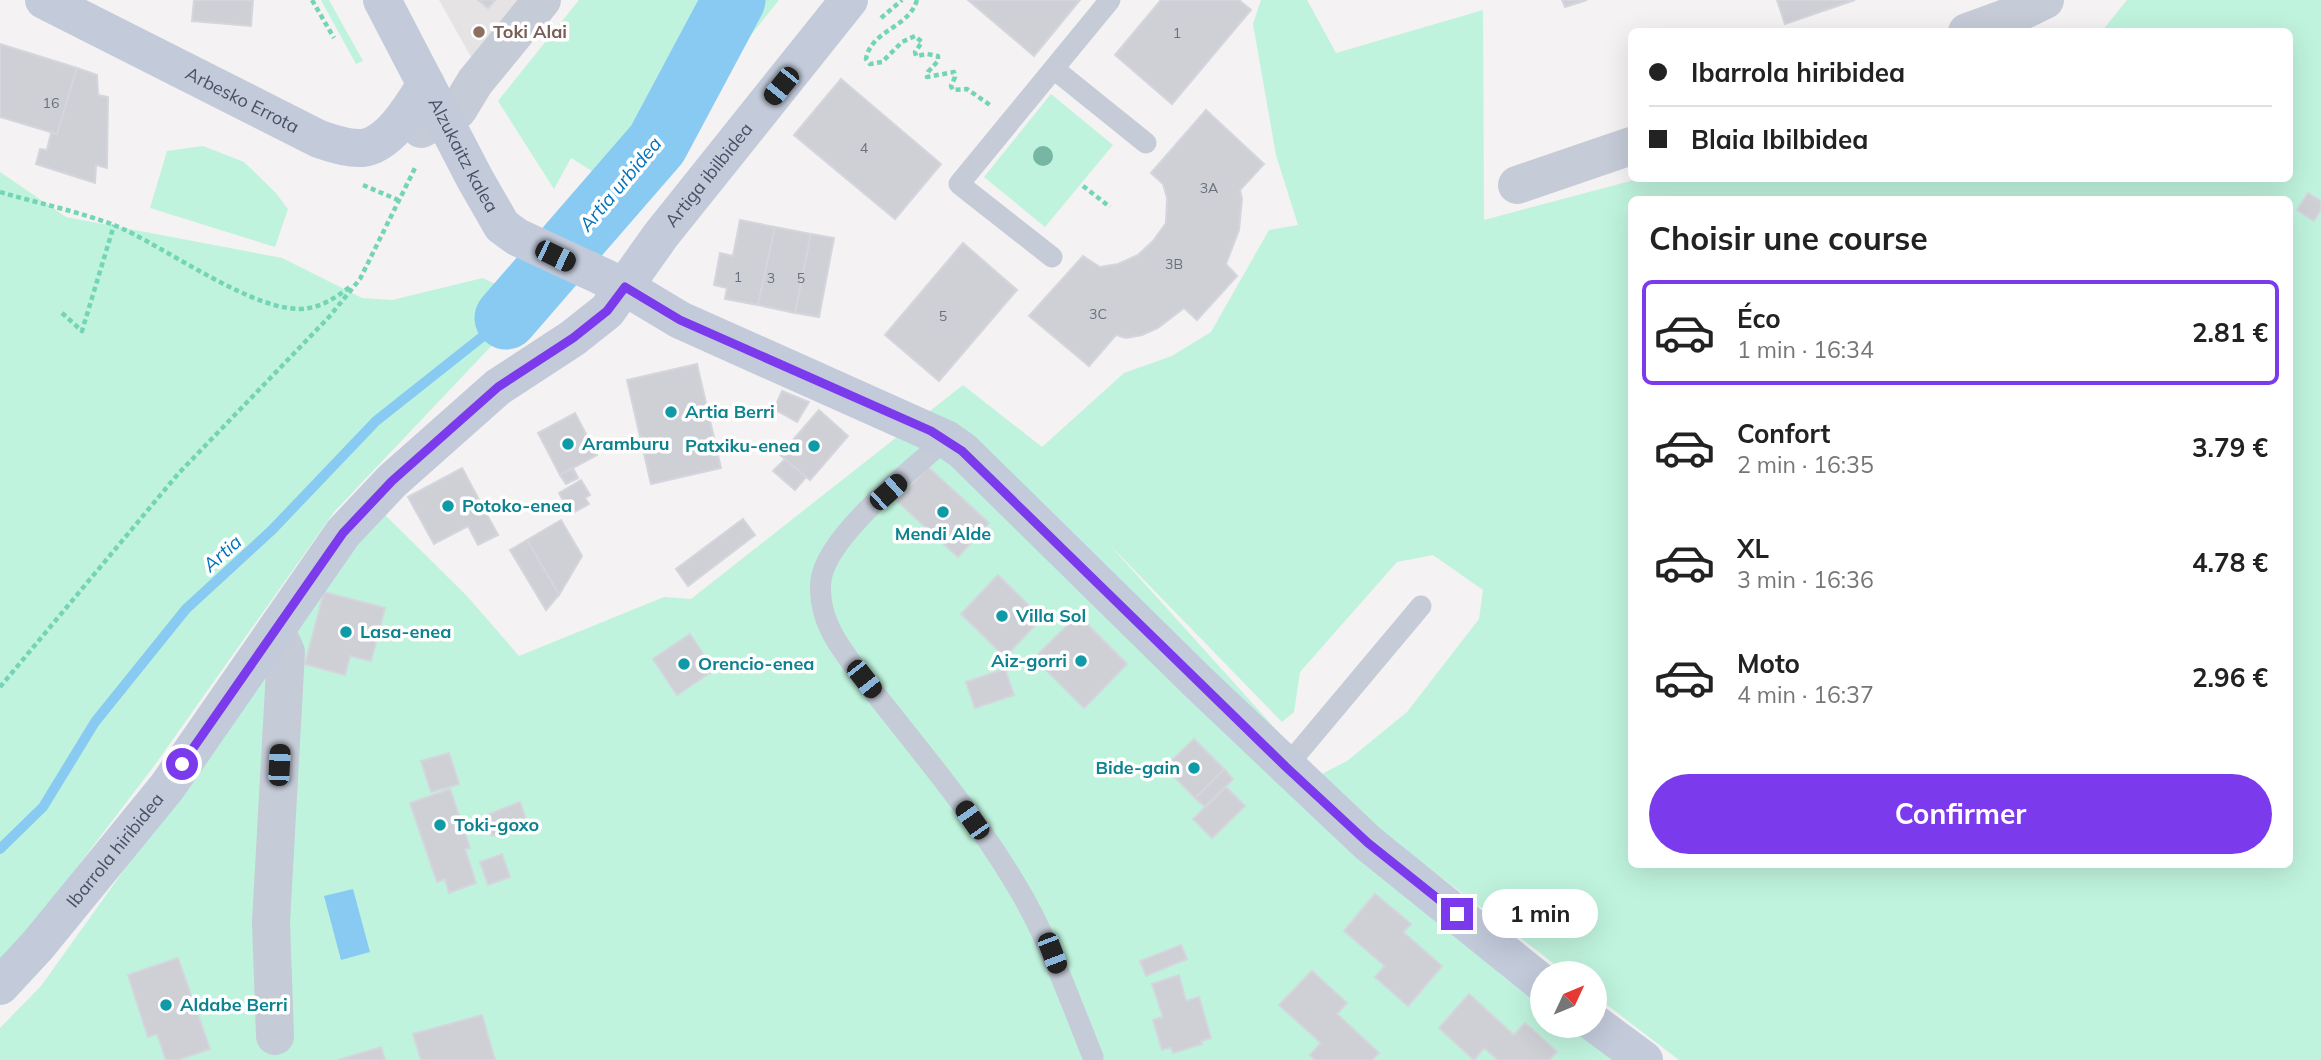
<!DOCTYPE html>
<html lang="fr">
<head>
<meta charset="utf-8">
<style>
  :root { --surface:#fff; --page:#f6f6f6; --text:#222; --muted:#767676; --line:#e0e0e0; --accent:#7c3aed }
  body { margin:0; font-family:Mulish,sans-serif; background:var(--page); color:var(--text); height:100vh; display:flex; flex-direction:column; font-size:26px; white-space:nowrap }
  * { box-sizing:border-box; margin:0 }
  p { font-size:23px; color:var(--muted) }
  .icon { flex:none; width:38px; height:38px; fill:none; stroke:currentColor; stroke-width:2; stroke-linecap:round; stroke-linejoin:round }
  .map { position:relative; flex:1; overflow:hidden }
  .panel { position:absolute; left:1628px; top:196px; width:665px; height:672px; display:flex; flex-direction:column; background:var(--surface); border-radius:10px; box-shadow:0 7px 28px #0002 }
  .panel>* { flex:none }
  .guide { position:absolute; left:1628px; top:28px; width:665px; height:154px; border-radius:10px; box-shadow:0 7px 28px #0002; display:grid; align-content:center; height:154px; padding:0 21px; background:var(--surface) }
  .needle { width:46px; rotate:46deg }
  .controls { position:absolute; left:1530px; top:961px; display:grid; gap:14px }
  .controls a { display:grid; place-items:center; width:77px; height:77px; border-radius:50%; background:var(--surface); box-shadow:0 7px 28px #0002; font-size:35px }
  .end { position:absolute; width:32px; height:32px; margin:-16px; border:9px solid #7c3aed; background:#fff; box-shadow:0 0 0 4px #fff }
  .from { border-radius:50% }
  .bubble { position:absolute; height:49px; border-radius:24px; background:var(--surface); box-shadow:0 7px 28px #0002; font-size:23px; font-weight:700; line-height:49px; text-align:center }
  .car { position:absolute; width:21px; height:42px; margin:-21px -10px; border-radius:9px; box-shadow:0 0 5px 2px #0007; background:linear-gradient(#222 24%,#8ab4d8 0 40%,#222 0 76%,#8ab4d8 0 86%,#222 0) }
  .guide b { display:flex; align-items:center; gap:24px; height:66px; font-size:26px }
  .guide b+b { border-top:2px solid var(--line) }
  .guide i { width:18px; height:18px; background:var(--text) }
  ul { padding:0; list-style:none }
  li { display:flex; align-items:center; gap:21px; height:105px; margin:0 14px 10px; padding:0 7px; border:4px solid transparent; border-radius:10px }
  li div { flex:1 }
  li b { display:block; font-size:26px }
  li em { font-style:normal; font-weight:700 }
  li.active { border-color:var(--accent) }
  li>.icon { width:63px; height:63px; stroke-width:1.5 }
  h2 { padding:0 21px; font-size:32px; line-height:84px }
  .cta { display:flex; gap:14px; margin-top:auto; padding:14px 21px }
  .cta a { flex:1; height:80px; border-radius:42px; background:var(--accent); color:#fff; font-size:28px; font-weight:700; line-height:80px; text-align:center }
  .map>svg:first-child { display:block }
  .education { fill:#e5e3e4 }
  .green { fill:#bff3dd; fill-rule:evenodd }
  .water { fill:#89caf3 }
  .lines { fill:none; stroke-linecap:round; stroke-linejoin:round }
  .stream { stroke:#89caf3; stroke-width:10 }
  .river { stroke:#89caf3; stroke-width:63 }
  .building { fill:#ced0d6; stroke:#d5d6dd; stroke-width:2 }
  .path { stroke:#73d4b6; stroke-width:4.5; stroke-dasharray:5 3.5; stroke-linecap:butt }
  .lane { stroke:#c5cbd7; stroke-width:21 }
  .street { stroke:#c5cbd7; stroke-width:38 }
  .secondary { stroke:#c3cbdb; stroke-width:38 }
  .tree { fill:#77b6a2 }
  .route { stroke:#7c3aed; stroke-width:9 }
  .education-dot { fill:#8d6e63; stroke:#fff; stroke-width:2.5 }
  .culture-dot { fill:#0f9aa8; stroke:#fff; stroke-width:2.5 }
  .labels { text-anchor:middle; stroke-width:7; stroke-linejoin:round; paint-order:stroke }
  .number-label { font-size:14px; fill:#6a717e }
  .education-label { font-size:18px; font-weight:bold; fill:#785e54; stroke:#fff; text-anchor:start }
  .street-label { font-size:18px; fill:#485161; stroke:#fff }
  .culture-label { font-size:18px; font-weight:bold; fill:#0d838f; stroke:#fff; text-anchor:start }
  .water-label { font-size:19px; font-style:italic; fill:#0172bb; stroke:#fff }
</style>
</head>
<body>
<div class="map">
<svg width="2321" height="1060" viewBox="0 0 2321 1060">
  <rect width="100%" height="100%" fill="#f4f2f2"/>
  <polygon class="education" points="439,0 527,0 475,64"/>
  <g class="green">
    <polygon points="321,0 329,0 363,61 356,64"/>
    <polygon points="579,0 779,0 626,192 571,158 554,189 498,101"/>
    <path d="M 1261,0 L 1307,0 L 1336,53 L 1483,10 L 1484,220 L 1638,179 L 2289,178 L 2289,32 L 2102,31 L 2127,0 L 2321,0 L 2321,1060 L 1679,1060 L 1594,995 L 1594,973 L 1566,973 L 1415,857 L 1542,973 L 1542,1026 L 1594,1026 L 1650,1060 L 0,1060 L 0,1028 L 41,986 L 381,511 L 467,596 L 519,656 L 664,597 L 691,599 L 963,385 L 1042,447 L 1124,373 L 1172,356 L 1211,332 L 1269,230 L 1298,225 L 1276,155 L 1253,24 ZM 1631,200 L 2289,200 L 2289,864 L 1631,864 ZM 1108,543 L 1282,722 L 1294,712 L 1300,672 L 1397,562 L 1433,555 L 1483,590 L 1479,619 L 1407,712 L 1347,761 L 1318,776 Z"/>
    <polygon points="1051,94 1113,145 1045,227 984,177"/>
    <polygon points="203,146 244,162 275,192 288,209 275,247 150,208 167,151"/>
    <polygon points="0,172 66,217 282,258 362,298 392,300 483,278 533,302 334,512 154,766 20,942 0,960"/>
  </g>
  <polygon class="water" points="353,889 370,952 341,960 324,896"/>
  <g class="lines">
    <polyline class="stream" points="0,849 43,807 95,722 186,609 272,530 376,421 506,318"/>
    <polyline class="river" points="506,318 657,144 734,0"/>
  </g>
  <g class="building">
    <polygon points="194,0 253,0 251,26 192,21"/>
    <polygon points="478,0 495,0 488,8"/>
    <polygon points="968,0 1080,0 1034,56"/>
    <polygon points="1161,0 1239,0 1251,10 1172,104 1115,55"/>
    <polygon points="1562,0 1587,0 1565,7"/>
    <polygon points="1777,0 1855,0 1785,24"/>
    <polygon points="0,44 77,68 57,134 0,117"/>
    <polygon points="77,68 97,75 98,95 108,97 107,168 96,165 95,183 36,164 40,149 47,150 51,133 57,134"/>
    <polygon points="841,79 941,164 895,219 794,135"/>
    <polygon points="1206,110 1264,164 1240,190 1242,199 1239,230 1226,264 1237,276 1197,320 1184,308 1158,328 1142,335 1126,338 1116,335 1089,366 1029,316 1083,256 1100,267 1118,264 1138,255 1153,241 1166,223 1167,198 1163,184 1151,173"/>
    <polygon points="2308,193 2321,201 2321,209 2314,221 2297,210"/>
    <polygon points="740,220 775,227 758,305 725,299 727,288 714,285 720,253 733,256"/>
    <polygon points="775,227 811,234 795,313 758,305"/>
    <polygon points="811,234 834,238 819,317 795,313"/>
    <polygon points="963,243 1017,290 939,381 885,335"/>
    <polygon points="697,364 721,468 651,484 627,380"/>
    <polygon points="782,391 809,402 797,422 774,409"/>
    <polygon points="819,410 848,436 810,480 780,455"/>
    <polygon points="575,413 597,455 560,475 538,433"/>
    <polygon points="785,459 806,477 795,490 773,471"/>
    <polygon points="928,467 989,523 958,557 897,501"/>
    <polygon points="462,468 498,535 478,545 468,526 434,544 408,497"/>
    <polygon points="573,468 578,478 566,484 560,475"/>
    <polygon points="581,480 590,495 585,498 589,504 571,514 559,493"/>
    <polygon points="743,519 755,535 688,586 676,569"/>
    <polygon points="561,520 582,556 559,595 527,540"/>
    <polygon points="527,540 559,595 546,610 510,550"/>
    <polygon points="998,575 1042,618 1005,657 961,614"/>
    <polygon points="324,592 385,608 371,661 350,656 345,675 305,664"/>
    <polygon points="1078,615 1127,664 1084,708 1034,658"/>
    <polygon points="690,634 714,670 677,695 653,659"/>
    <polygon points="1005,669 1014,695 975,708 966,682"/>
    <polygon points="1194,739 1224,769 1195,798 1165,767"/>
    <polygon points="449,753 459,784 431,792 421,761"/>
    <polygon points="1224,769 1233,779 1205,807 1195,798"/>
    <polygon points="1226,787 1245,806 1212,838 1193,819"/>
    <polygon points="450,789 470,848 465,849 476,883 449,893 445,879 437,882 410,803"/>
    <polygon points="520,802 527,822 492,836 484,816"/>
    <polygon points="502,854 510,877 488,885 480,862"/>
    <polygon points="1375,894 1411,924 1403,932 1442,966 1408,1006 1375,977 1385,966 1344,931"/>
    <polygon points="1181,945 1187,959 1146,976 1140,961"/>
    <polygon points="178,958 210,1049 177,1060 166,1060 157,1034 148,1037 128,975"/>
    <polygon points="1312,971 1347,1003 1337,1014 1379,1053 1372,1060 1315,1060 1310,1055 1321,1043 1279,1005"/>
    <polygon points="1179,975 1186,1001 1199,997 1211,1038 1201,1041 1202,1044 1173,1053 1171,1047 1162,1050 1153,1020 1163,1017 1152,984"/>
    <polygon points="1469,994 1514,1035 1525,1023 1557,1052 1549,1060 1498,1060 1484,1048 1474,1060 1439,1028"/>
    <polygon points="482,1015 495,1060 421,1060 413,1034"/>
    <polygon points="381,1047 385,1060 338,1060"/>
  </g>
  <g class="lines">
    <g class="path">
      <polyline points="312,0 334,38"/>
      <path d="M 917,0 C 909,28 871,30 866,59 L 870,64 L 882,62 L 902,42 L 915,36 L 922,42 L 915,52 L 916,56 L 927,54 L 938,56 L 938,61 L 928,72 L 927,77 L 954,72 L 955,77 L 951,86 L 953,90 L 967,89 L 990,105"/>
      <polyline points="881,18 902,0"/>
      <polyline points="363,185 398,200"/>
      <polyline points="1083,186 1110,207"/>
      <path d="M 0,192 C 37,203 77,211 114,225 C 162,244 260,318 309,308 C 325,305 338,296 351,286"/>
      <polyline points="62,313 82,331 114,225"/>
      <polyline points="0,687 178,474 329,317 360,279 416,166"/>
    </g>
    <g class="lane">
      <polyline points="1054,69 1146,143"/>
      <polyline points="1052,257 959,184 1110,0"/>
      <path d="M 946,439 C 913,469 827,535 821,580 C 816,623 846,655 870,687 C 920,751 973,813 1015,883 C 1048,937 1069,998 1093,1057"/>
      <polyline points="1286,767 1421,606"/>
    </g>
    <g class="street">
      <polyline points="1967,32 2014,15 2045,0"/>
      <polyline points="421,129 458,110 475,82 542,0"/>
      <polyline points="1517,185 1631,146"/>
      <polyline points="275,1036 271,922 286,652 276,630"/>
    </g>
    <g class="secondary">
      <path id="s1" d="M 44,0 L 319,139 C 332,143 348,149 362,148 C 390,145 413,105 426,84"/>
      <path id="s2" d="M 382,0 L 475,179 L 502,226 L 517,237 L 625,287 L 680,320 L 946,439 L 963,451 L 1200,684 L 1368,843 L 1542,983"/>
      <path id="s3" d="M 0,986 L 38,945 L 167,787 L 343,533 L 392,481 L 498,387 L 573,338 L 607,311 L 661,235 L 849,0"/>
      <polyline points="1594,1023 1644,1060"/>
    </g>
  </g>
  <circle class="tree" cx="1043" cy="156" r="10"/>
  <g class="lines">
    <polyline class="route" points="182,764 343,533 392,481 498,387 573,338 607,311 625,287 680,320 931,431 962,451 1286,767 1368,843 1457,914"/>
  </g>
  <circle class="education-dot" cx="479" cy="32" r="7"/>
  <g class="culture-dot">
    <circle cx="671" cy="412" r="7"/>
    <circle cx="568" cy="444" r="7"/>
    <circle cx="814" cy="446" r="7"/>
    <circle cx="448" cy="506" r="7"/>
    <circle cx="943" cy="512" r="7"/>
    <circle cx="1002" cy="616" r="7"/>
    <circle cx="346" cy="632" r="7"/>
    <circle cx="1081" cy="661" r="7"/>
    <circle cx="684" cy="664" r="7"/>
    <circle cx="1194" cy="768" r="7"/>
    <circle cx="440" cy="825" r="7"/>
    <circle cx="166" cy="1005" r="7"/>
  </g>
  <g class="labels">
    <g class="number-label">
      <text x="1177" y="38">1</text>
      <text x="51" y="108">16</text>
      <text x="864" y="153">4</text>
      <text x="1209" y="193">3A</text>
      <text x="1174" y="269">3B</text>
      <text x="738" y="282">1</text>
      <text x="771" y="283">3</text>
      <text x="801" y="283">5</text>
      <text x="1098" y="319">3C</text>
      <text x="943" y="321">5</text>
    </g>
    <g class="education-label">
      <text x="493" y="38">Toki Alai</text>
    </g>
    <g class="street-label">
      <text dy="6" stroke="none"><textPath href="#s1" startOffset="222">Arbesko Errota</textPath></text>
      <text dy="6" stroke="none"><textPath href="#s2" startOffset="175">Alzukaitz kalea</textPath></text>
      <text dy="6" stroke="none"><textPath href="#s3" startOffset="1085">Artiga ibilbidea</textPath></text>
      <text dy="6" stroke="none"><textPath href="#s3" startOffset="178">Ibarrola hiribidea</textPath></text>
    </g>
    <g class="culture-label">
      <text x="685" y="418">Artia Berri</text>
      <text x="582" y="450">Aramburu</text>
      <text x="800" y="452" text-anchor="end">Patxiku-enea</text>
      <text x="462" y="512">Potoko-enea</text>
      <text x="943" y="540" text-anchor="middle">Mendi Alde</text>
      <text x="1016" y="622">Villa Sol</text>
      <text x="360" y="638">Lasa-enea</text>
      <text x="1067" y="667" text-anchor="end">Aiz-gorri</text>
      <text x="698" y="670">Orencio-enea</text>
      <text x="1180" y="774" text-anchor="end">Bide-gain</text>
      <text x="454" y="831">Toki-goxo</text>
      <text x="180" y="1011">Aldabe Berri</text>
    </g>
    <g class="water-label">
      <text transform="translate(620 184) rotate(-50)" y="7">Artia urbidea</text>
      <text transform="translate(222 553) rotate(-42)" y="7">Artia</text>
    </g>
  </g>
</svg>
<div class="controls">
<a><svg class="needle" viewBox="-14 -14 28 28"><path d="M0-13l5 13h-10z" fill="#e53935"/><path d="M0 13l5-13h-10z" fill="#767676"/></svg></a>
</div>
<i class="end from" style="left:182px;top:764px"></i>
<i class="end" style="left:1457px;top:914px"></i>
<div class="bubble" style="left:1482px;top:889px;width:116px">1 min</div>
<i class="car" style="left:781px;top:86px;rotate:219deg"></i>
<i class="car" style="left:555px;top:256px;rotate:116deg"></i>
<i class="car" style="left:888px;top:492px;rotate:48deg"></i>
<i class="car" style="left:864px;top:679px;rotate:142deg"></i>
<i class="car" style="left:279px;top:765px;rotate:3deg"></i>
<i class="car" style="left:972px;top:820px;rotate:325deg"></i>
<i class="car" style="left:1052px;top:953px;rotate:159deg"></i>
<div class="guide">
<b><i class="from"></i>Ibarrola hiribidea</b>
<b><i></i>Blaia Ibilbidea</b>
</div>
<section class="panel">
<h2>Choisir une course</h2>
<ul>
<li class="active"><svg class="icon" aria-label="car" viewBox="0 0 24 24"><path d="M5 17H2v-5l4-1 3-4h7l3 4 3 1v5h-3M9 17h6M6 11h13"/><circle cx="7" cy="17" r="2"/><circle cx="17" cy="17" r="2"/></svg><div><b>Éco</b><p>1 min · 16:34</p></div><em>2.81 €</em></li>
<li><svg class="icon" aria-label="car" viewBox="0 0 24 24"><path d="M5 17H2v-5l4-1 3-4h7l3 4 3 1v5h-3M9 17h6M6 11h13"/><circle cx="7" cy="17" r="2"/><circle cx="17" cy="17" r="2"/></svg><div><b>Confort</b><p>2 min · 16:35</p></div><em>3.79 €</em></li>
<li><svg class="icon" aria-label="car" viewBox="0 0 24 24"><path d="M5 17H2v-5l4-1 3-4h7l3 4 3 1v5h-3M9 17h6M6 11h13"/><circle cx="7" cy="17" r="2"/><circle cx="17" cy="17" r="2"/></svg><div><b>XL</b><p>3 min · 16:36</p></div><em>4.78 €</em></li>
<li><svg class="icon" aria-label="car" viewBox="0 0 24 24"><path d="M5 17H2v-5l4-1 3-4h7l3 4 3 1v5h-3M9 17h6M6 11h13"/><circle cx="7" cy="17" r="2"/><circle cx="17" cy="17" r="2"/></svg><div><b>Moto</b><p>4 min · 16:37</p></div><em>2.96 €</em></li>
</ul>
<div class="cta"><a>Confirmer</a></div>
</section>
</div>
</body>
</html>
